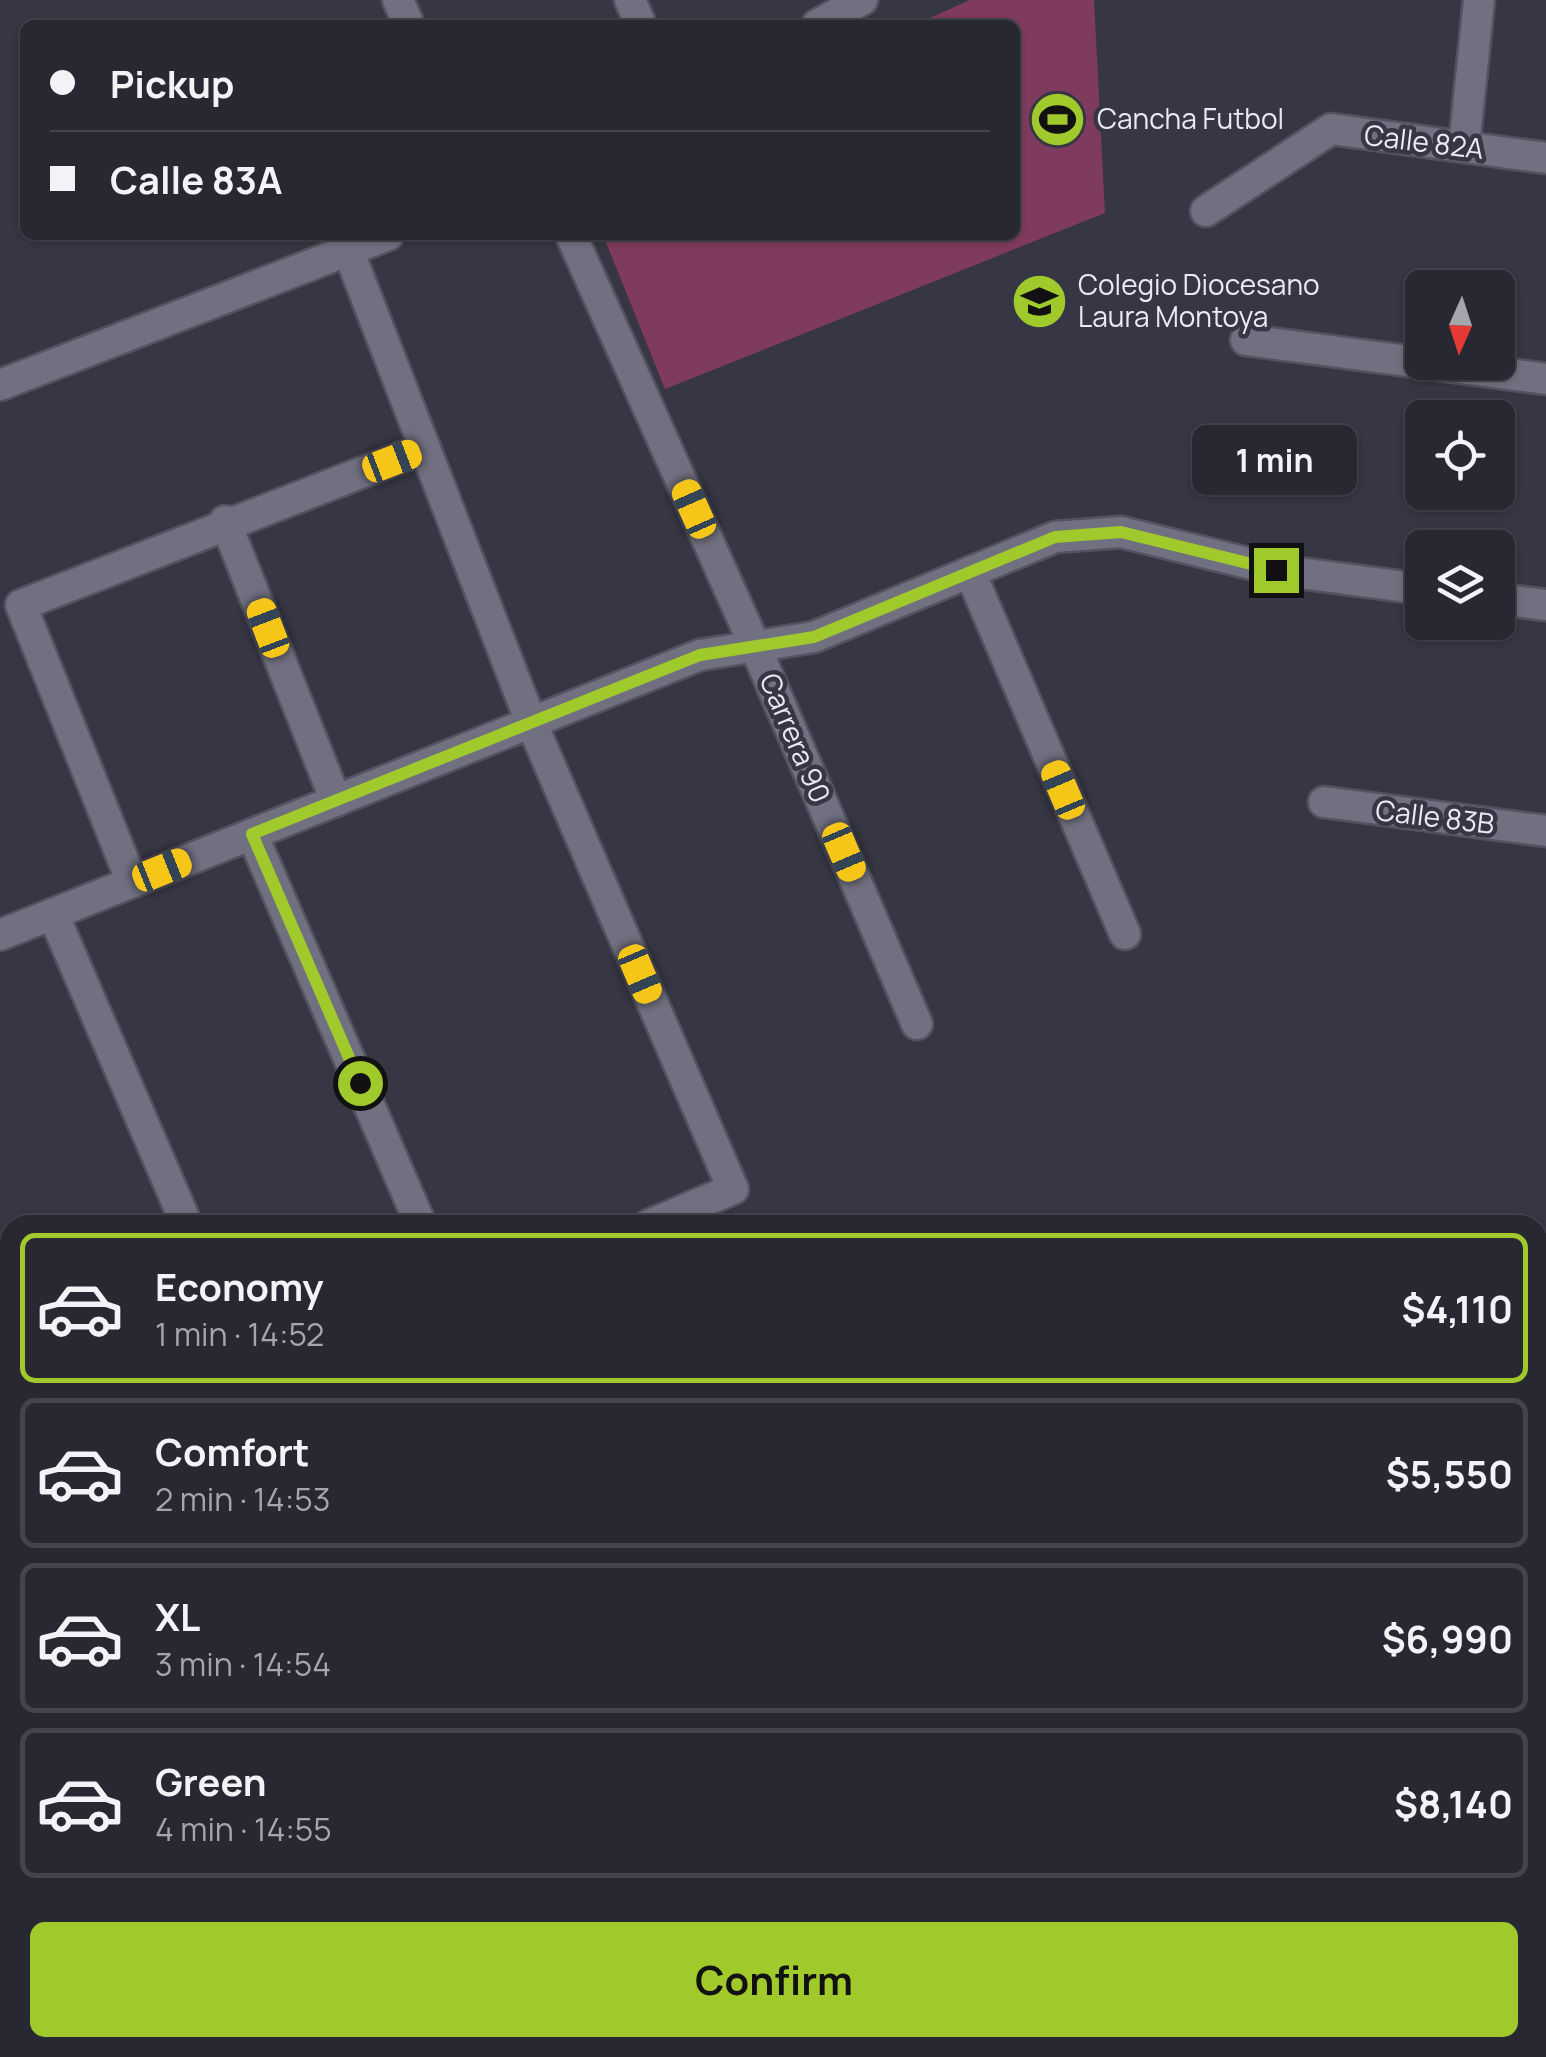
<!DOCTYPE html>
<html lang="en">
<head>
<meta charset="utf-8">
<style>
  :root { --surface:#282833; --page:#34343f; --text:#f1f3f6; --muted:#a5a6ac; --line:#44444e; --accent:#a0c92c }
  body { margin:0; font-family:Manrope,sans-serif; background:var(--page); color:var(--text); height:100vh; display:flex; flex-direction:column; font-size:38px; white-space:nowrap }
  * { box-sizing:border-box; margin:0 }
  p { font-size:32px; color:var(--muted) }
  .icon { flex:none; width:55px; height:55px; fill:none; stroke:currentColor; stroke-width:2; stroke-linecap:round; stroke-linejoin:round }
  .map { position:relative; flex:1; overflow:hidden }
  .drawer { position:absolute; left:0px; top:1215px; width:1548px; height:842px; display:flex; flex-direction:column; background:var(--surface); border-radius:30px 30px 0 0; box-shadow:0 2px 8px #0004,0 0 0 2px var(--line) }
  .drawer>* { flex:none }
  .banner { position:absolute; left:20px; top:20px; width:1000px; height:220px; border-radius:15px; box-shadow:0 2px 8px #0004,0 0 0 2px var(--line); display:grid; align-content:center; height:220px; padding:0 30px; background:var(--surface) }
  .needle { width:65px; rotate:183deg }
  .tools { position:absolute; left:1405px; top:270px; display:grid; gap:20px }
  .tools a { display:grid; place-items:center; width:110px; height:110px; border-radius:15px; background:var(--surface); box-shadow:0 2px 8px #0004,0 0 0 2px var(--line); font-size:50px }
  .end { position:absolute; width:45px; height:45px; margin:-22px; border:12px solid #a0c92c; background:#111; box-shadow:0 0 0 5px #111 }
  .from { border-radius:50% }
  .bubble { position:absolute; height:70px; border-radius:15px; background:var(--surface); box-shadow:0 2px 8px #0004,0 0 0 2px var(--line); font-size:32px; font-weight:700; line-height:70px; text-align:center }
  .car { position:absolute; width:30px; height:60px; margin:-30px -15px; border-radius:12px; box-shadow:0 0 8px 2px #0007; background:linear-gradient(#f5c518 24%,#345 0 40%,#f5c518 0 76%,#345 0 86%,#f5c518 0) }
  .banner b { display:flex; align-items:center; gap:35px; height:95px; font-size:38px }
  .banner b+b { border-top:2px solid var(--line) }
  .banner i { width:25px; height:25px; background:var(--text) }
  ul { padding:18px 0 0; list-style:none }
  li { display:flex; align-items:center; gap:30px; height:150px; margin:0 20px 15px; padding:0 10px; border:5px solid var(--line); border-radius:15px }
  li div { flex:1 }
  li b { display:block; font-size:38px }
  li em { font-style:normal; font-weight:700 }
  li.on { border-color:var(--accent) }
  li>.icon { width:90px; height:90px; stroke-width:1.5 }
  .cta { display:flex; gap:20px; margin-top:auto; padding:20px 30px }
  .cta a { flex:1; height:115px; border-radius:15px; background:var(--accent); color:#111; font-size:40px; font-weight:700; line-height:115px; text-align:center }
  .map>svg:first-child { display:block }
  .pitch { fill:#7f3b5d }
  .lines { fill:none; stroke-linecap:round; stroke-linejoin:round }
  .street-casing { stroke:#53525e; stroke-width:35 }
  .highway-casing { stroke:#53525e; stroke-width:35 }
  .street { stroke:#707080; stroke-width:30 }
  .highway { stroke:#c188d2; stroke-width:30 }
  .route { stroke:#a0c92c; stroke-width:12 }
  .labels { text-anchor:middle; stroke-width:9; stroke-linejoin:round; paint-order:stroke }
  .poi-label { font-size:28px; fill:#eaeaf3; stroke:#363644; text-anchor:start }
  .street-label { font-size:28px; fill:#eaeaf3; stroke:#363644 }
</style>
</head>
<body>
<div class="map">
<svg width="1546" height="2057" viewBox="0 0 1546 2057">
  <rect width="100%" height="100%" fill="#363644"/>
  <polygon class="pitch" points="970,0 1094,0 1105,213 665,389 603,235 1015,235 1015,25 914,25"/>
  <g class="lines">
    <defs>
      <g id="street">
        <polyline points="398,0 409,25"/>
        <polyline points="630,0 641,25"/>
        <polyline points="817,25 862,0"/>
        <polyline points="1464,147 1479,0"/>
        <polyline points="1206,211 1331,129 1546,158"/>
        <polyline points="571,235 755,646 917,1024"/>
        <polyline points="348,250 531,722 733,1189 649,1225"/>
        <polyline points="1246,340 1546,379"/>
        <polyline points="0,385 388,235"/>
        <polyline points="225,521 336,801"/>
        <polyline points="970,572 1125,934"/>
        <polyline points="1498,599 1546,605"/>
        <polyline points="1324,802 1546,831"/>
        <polyline points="252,834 421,1225"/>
        <polyline points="132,882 21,605 425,448"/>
        <polyline points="53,914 187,1225"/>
        <polyline points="0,935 700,655 814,637 1055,537 1121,532 1276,570 1422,589"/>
        <polyline points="1538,1303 1546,1305"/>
        <polyline points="1538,1509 1546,1510"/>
        <polyline points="1538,1724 1546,1725"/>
        <polyline points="1538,1792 1546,1793"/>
        <polyline points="1538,2013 1546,2014"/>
      </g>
      <g id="highway">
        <polyline points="0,1447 10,1468"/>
        <polyline points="277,2048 281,2057"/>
      </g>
    </defs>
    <use href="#street" class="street-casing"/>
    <use href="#highway" class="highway-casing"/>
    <use href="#street" class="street"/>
    <use href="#highway" class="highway"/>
  </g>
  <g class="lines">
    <polyline class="route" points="360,1083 252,834 700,655 814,637 1055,537 1121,532 1276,570"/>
  </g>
  <defs>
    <symbol id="stadium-disc" viewBox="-11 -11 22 22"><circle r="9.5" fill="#a0c92c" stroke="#363644"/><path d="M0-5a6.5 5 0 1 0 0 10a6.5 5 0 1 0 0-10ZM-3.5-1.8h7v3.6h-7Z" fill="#111"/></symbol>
    <symbol id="school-disc" viewBox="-11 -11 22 22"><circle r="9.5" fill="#a0c92c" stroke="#363644"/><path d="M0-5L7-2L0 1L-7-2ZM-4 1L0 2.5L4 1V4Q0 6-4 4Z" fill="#111"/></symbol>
  </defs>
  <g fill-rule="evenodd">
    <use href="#stadium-disc" x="1026" y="88" width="63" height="63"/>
    <use href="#school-disc" x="1008" y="270" width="63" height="63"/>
  </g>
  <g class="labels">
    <g class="poi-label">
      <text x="1097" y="129">Cancha Futbol</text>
      <text x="1078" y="295">Colegio Diocesano<tspan x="1078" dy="32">Laura Montoya</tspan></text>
    </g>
    <g class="street-label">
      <text transform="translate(1424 142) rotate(7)" y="10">Calle 82A</text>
      <text transform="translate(795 738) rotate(67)" y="10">Carrera 90</text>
      <text transform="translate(1435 817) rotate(7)" y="10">Calle 83B</text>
    </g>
  </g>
</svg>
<div class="tools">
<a><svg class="needle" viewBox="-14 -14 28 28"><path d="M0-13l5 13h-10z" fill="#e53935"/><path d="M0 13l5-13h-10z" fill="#a5a6ac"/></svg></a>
<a><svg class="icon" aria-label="locate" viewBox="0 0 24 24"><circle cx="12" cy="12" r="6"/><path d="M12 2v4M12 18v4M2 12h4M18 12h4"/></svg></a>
<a><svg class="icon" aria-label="layers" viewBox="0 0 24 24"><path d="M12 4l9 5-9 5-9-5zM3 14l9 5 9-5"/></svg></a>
</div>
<i class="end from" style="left:360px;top:1083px"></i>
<i class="end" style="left:1276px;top:570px"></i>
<div class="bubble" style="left:1192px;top:425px;width:165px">1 min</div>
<i class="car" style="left:392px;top:461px;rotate:69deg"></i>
<i class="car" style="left:694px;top:509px;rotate:336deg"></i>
<i class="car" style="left:268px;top:628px;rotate:339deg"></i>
<i class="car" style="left:1063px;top:790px;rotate:337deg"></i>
<i class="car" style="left:844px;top:852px;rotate:157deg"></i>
<i class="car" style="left:162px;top:870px;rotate:68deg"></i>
<i class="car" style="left:640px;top:974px;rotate:157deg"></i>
<div class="banner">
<b><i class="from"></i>Pickup</b>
<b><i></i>Calle 83A</b>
</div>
<section class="drawer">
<ul>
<li class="on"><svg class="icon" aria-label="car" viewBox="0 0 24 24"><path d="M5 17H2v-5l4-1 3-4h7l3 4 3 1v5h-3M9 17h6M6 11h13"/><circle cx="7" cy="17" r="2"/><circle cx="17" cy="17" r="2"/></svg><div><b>Economy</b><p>1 min · 14:52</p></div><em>$4,110</em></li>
<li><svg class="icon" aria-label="car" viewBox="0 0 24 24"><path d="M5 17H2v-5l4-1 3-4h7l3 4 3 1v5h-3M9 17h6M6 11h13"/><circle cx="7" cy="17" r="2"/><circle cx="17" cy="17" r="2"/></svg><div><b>Comfort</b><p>2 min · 14:53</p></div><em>$5,550</em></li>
<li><svg class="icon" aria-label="car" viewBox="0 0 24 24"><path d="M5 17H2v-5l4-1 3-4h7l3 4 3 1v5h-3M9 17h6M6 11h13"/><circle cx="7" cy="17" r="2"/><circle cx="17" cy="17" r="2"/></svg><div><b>XL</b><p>3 min · 14:54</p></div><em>$6,990</em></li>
<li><svg class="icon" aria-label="car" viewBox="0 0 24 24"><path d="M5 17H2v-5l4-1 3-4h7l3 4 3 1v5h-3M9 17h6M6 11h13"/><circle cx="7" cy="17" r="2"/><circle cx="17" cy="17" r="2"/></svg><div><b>Green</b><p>4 min · 14:55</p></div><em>$8,140</em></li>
</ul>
<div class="cta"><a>Confirm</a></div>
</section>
</div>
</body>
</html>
